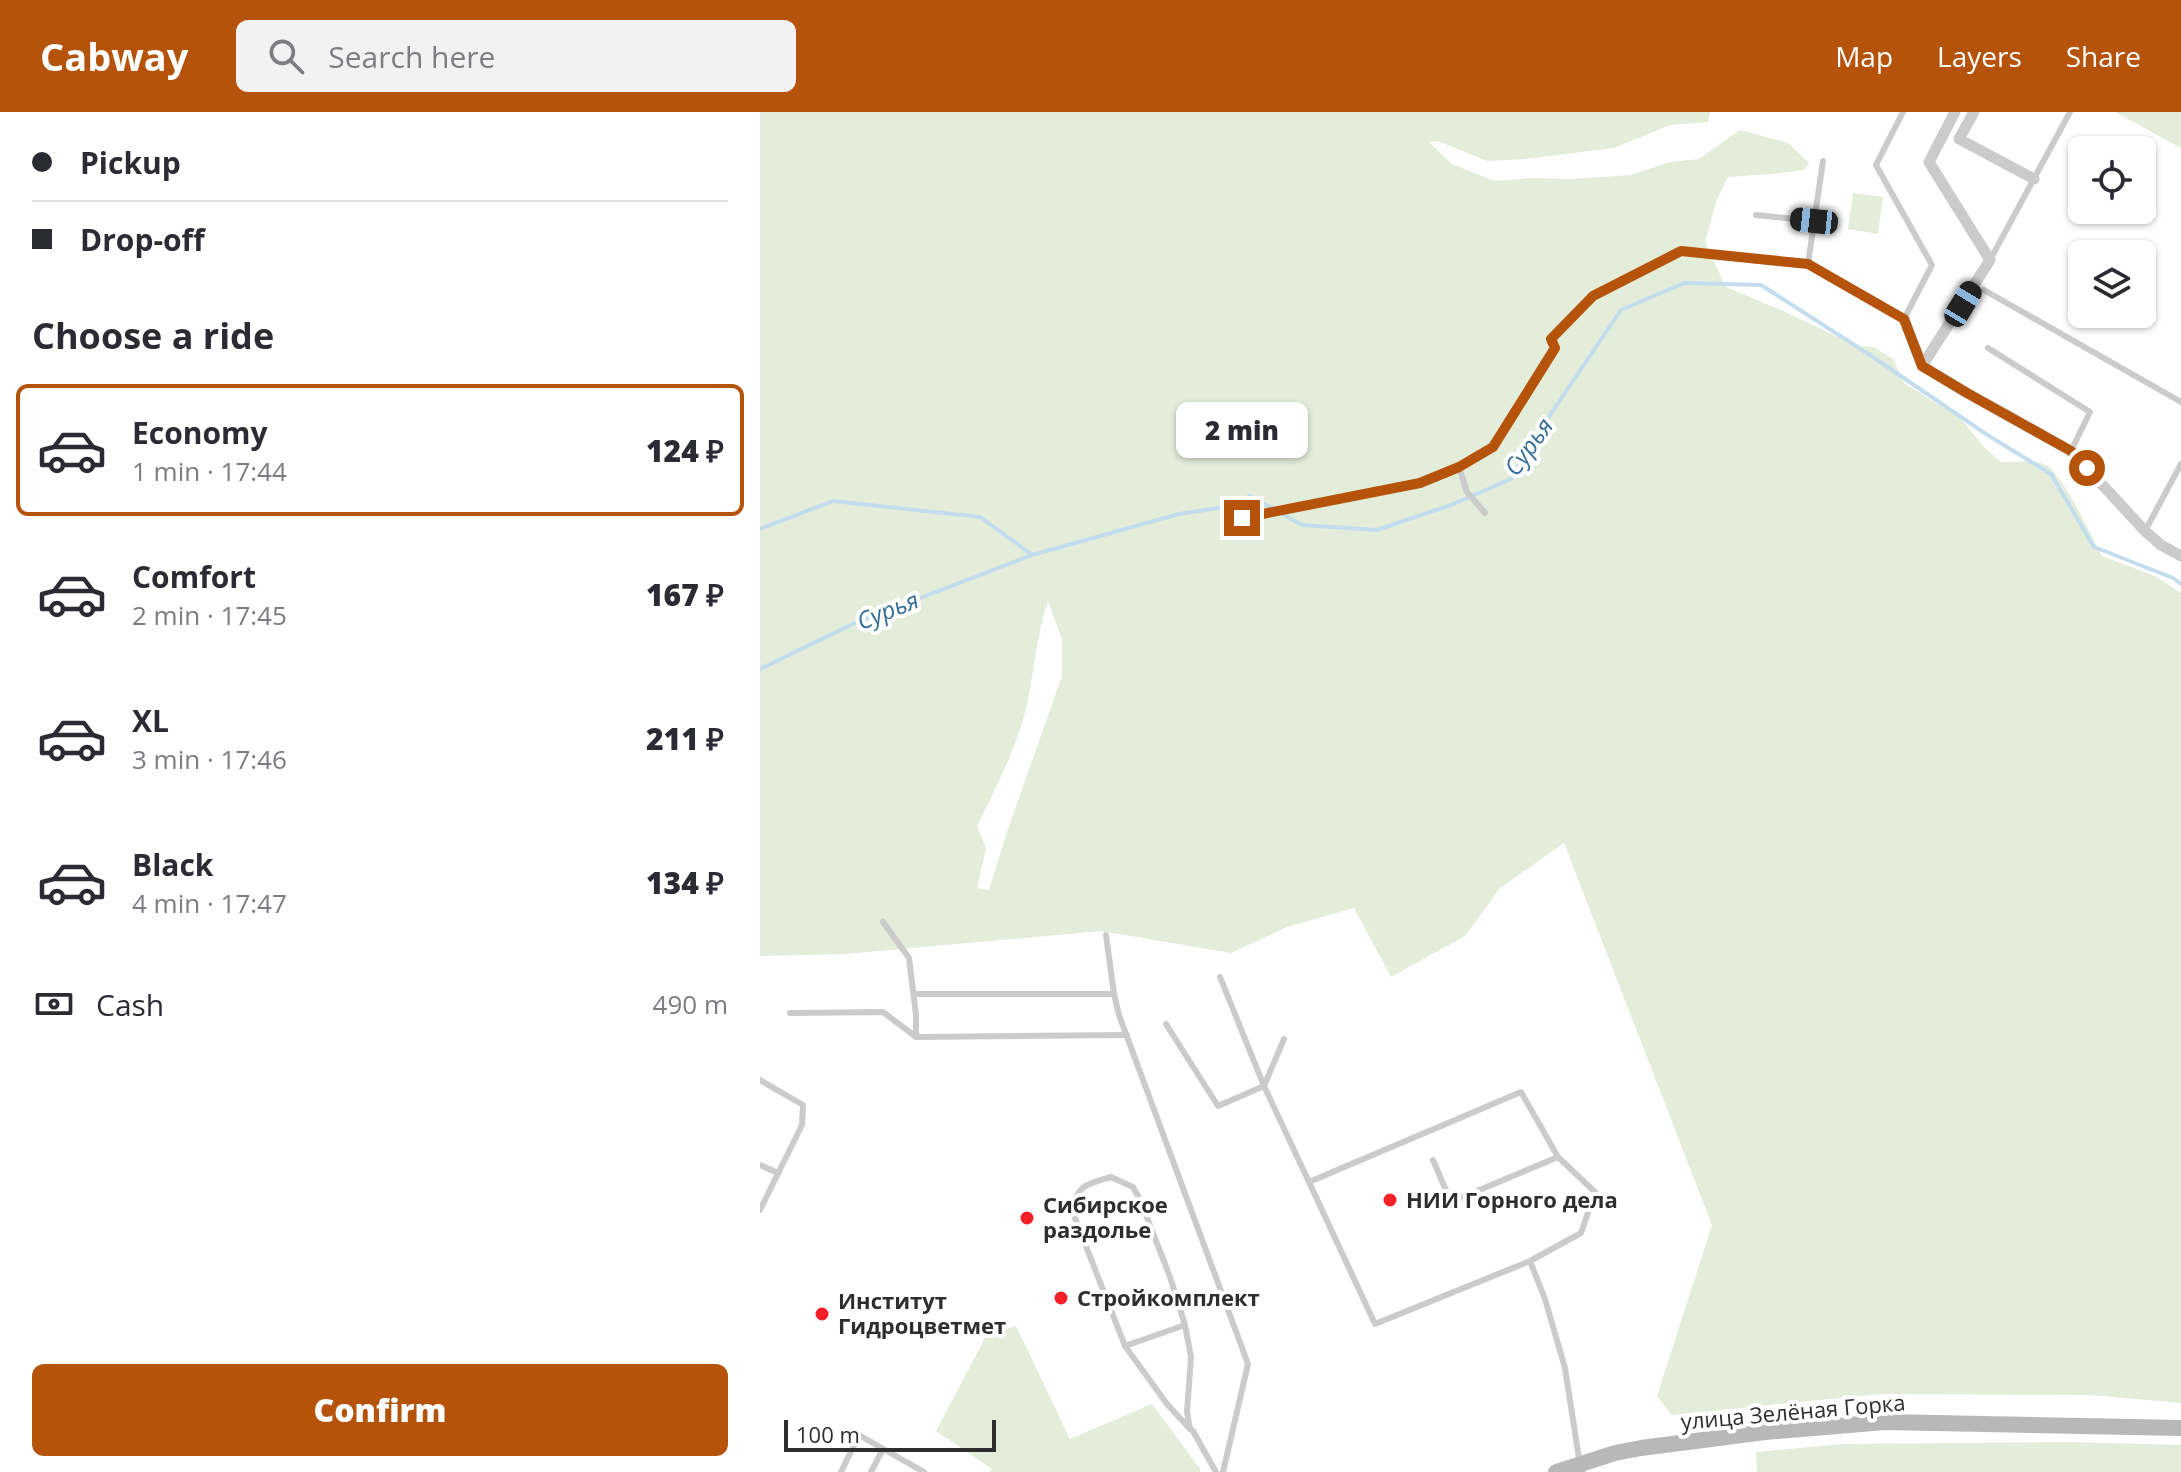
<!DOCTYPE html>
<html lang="en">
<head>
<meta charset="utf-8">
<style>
  :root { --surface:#fff; --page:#f2f2f3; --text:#2b2b33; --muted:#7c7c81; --line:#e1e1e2; --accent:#b45309 }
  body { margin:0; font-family:"Open Sans",sans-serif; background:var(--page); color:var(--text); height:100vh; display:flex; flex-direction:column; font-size:30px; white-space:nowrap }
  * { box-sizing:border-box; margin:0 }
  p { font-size:26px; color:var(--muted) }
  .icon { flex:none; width:44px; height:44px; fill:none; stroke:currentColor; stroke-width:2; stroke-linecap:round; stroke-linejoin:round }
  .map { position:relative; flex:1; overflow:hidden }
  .details { display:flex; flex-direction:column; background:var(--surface); width:760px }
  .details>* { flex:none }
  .hud { display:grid; align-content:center; height:176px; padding:0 32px; background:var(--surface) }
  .fabs { position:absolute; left:1308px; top:24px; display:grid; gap:16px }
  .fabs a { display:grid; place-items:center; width:88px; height:88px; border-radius:12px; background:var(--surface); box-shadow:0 2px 6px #0004; font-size:40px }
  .scale { position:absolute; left:24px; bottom:20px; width:212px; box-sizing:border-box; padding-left:8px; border:4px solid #2e2e2e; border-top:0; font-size:22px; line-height:28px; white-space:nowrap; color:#2e2e2e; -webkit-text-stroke:6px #fff; paint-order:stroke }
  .end { position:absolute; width:36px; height:36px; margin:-18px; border:10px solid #b45309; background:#fff; box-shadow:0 0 0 4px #fff }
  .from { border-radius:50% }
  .bubble { position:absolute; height:56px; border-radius:12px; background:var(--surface); box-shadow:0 2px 6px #0004; font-size:26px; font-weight:800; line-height:56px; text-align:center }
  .car { position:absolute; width:24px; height:48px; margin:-24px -12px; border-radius:10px; box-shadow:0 0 6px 2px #0007; background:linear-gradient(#222 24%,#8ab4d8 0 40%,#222 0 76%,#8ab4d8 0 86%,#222 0) }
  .hud b { display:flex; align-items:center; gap:28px; height:76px; font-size:30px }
  .hud b+b { border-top:2px solid var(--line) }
  .hud i { width:20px; height:20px; background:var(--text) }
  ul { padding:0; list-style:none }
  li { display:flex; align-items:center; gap:24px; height:132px; margin:0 16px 12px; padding:0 16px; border:4px solid transparent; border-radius:12px }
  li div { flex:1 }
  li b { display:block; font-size:30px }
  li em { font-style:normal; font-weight:800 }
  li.on { border-color:var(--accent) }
  li>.icon { width:72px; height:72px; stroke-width:1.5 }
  h2 { padding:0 32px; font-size:36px; line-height:96px }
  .pay { display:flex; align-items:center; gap:20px; height:88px; padding:0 32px; font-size:30px }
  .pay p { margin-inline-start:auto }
  .action { display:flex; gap:16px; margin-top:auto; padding:16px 32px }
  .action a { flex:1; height:92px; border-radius:12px; background:var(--accent); color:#fff; font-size:32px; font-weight:800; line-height:92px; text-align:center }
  header { display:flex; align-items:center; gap:48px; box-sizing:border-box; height:112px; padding:0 40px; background:var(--accent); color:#fff }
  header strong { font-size:38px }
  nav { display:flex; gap:44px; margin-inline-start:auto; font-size:28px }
  .search { width:560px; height:72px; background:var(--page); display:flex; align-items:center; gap:20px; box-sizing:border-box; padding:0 28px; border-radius:12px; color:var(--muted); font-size:30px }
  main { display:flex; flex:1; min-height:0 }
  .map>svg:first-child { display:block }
  .green { fill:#e3edda; fill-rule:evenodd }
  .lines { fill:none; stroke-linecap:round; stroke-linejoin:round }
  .stream { stroke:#c4ddee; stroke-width:4 }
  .lane { stroke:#cbcbcb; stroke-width:6 }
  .street { stroke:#cbcbcb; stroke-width:11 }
  .secondary { stroke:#b8b8b8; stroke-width:16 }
  .route { stroke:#b45309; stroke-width:10 }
  .poi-dot { fill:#f51f28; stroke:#fff; stroke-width:3 }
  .labels { text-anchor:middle; stroke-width:8; stroke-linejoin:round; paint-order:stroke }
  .poi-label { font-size:22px; font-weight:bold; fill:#2e2e2e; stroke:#fff; text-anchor:start }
  .street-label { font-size:22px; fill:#2e2e2e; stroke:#fff }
  .water-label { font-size:24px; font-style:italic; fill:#346e97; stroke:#fff }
</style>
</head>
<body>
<header>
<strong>Cabway</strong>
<div class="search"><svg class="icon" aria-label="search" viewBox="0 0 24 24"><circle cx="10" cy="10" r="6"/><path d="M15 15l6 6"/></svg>Search here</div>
<nav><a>Map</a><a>Layers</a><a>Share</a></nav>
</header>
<main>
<section class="details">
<div class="hud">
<b><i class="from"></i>Pickup</b>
<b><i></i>Drop-off</b>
</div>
<h2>Choose a ride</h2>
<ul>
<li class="on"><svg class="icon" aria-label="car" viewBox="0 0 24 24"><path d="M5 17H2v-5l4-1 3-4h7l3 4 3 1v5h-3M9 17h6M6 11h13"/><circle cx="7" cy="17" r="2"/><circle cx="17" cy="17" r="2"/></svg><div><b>Economy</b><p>1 min · 17:44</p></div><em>124 ₽</em></li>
<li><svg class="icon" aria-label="car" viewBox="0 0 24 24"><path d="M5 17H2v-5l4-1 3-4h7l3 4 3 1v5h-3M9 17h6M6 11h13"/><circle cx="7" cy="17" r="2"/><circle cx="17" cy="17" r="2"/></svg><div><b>Comfort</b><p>2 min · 17:45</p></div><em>167 ₽</em></li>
<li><svg class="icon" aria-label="car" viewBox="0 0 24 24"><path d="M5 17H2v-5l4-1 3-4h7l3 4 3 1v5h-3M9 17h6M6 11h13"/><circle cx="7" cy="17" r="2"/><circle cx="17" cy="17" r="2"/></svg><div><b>XL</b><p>3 min · 17:46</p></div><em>211 ₽</em></li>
<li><svg class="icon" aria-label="car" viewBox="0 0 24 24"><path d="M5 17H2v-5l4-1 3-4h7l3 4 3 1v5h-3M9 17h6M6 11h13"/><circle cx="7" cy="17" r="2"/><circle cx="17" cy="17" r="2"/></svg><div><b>Black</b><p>4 min · 17:47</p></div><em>134 ₽</em></li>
</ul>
<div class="pay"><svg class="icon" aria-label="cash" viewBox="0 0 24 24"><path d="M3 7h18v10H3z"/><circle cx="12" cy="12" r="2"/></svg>Cash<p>490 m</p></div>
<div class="action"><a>Confirm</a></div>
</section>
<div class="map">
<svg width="1421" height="1360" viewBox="0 0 1421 1360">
  <rect width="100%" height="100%" fill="#fff"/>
  <g class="green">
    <path d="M 0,0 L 950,0 L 948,10 L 910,13 L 854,36 L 765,47 L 727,49 L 678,29 L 669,30 L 692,52 L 734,69 L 771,66 L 810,67 L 871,63 L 910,50 L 939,47 L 980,18 L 1028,31 L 1049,51 L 1044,58 L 1013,62 L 968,65 L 956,90 L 945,130 L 966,175 L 1023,199 L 1097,234 L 1114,235 L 1133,247 L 1144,271 L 1200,306 L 1226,337 L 1241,350 C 1255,351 1274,347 1286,353 C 1302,361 1332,425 1342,444 L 1395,464 L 1421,481 L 1421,1291 L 1330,1283 L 1120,1282 L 911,1303 L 897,1284 L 952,1113 L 804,731 L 740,776 L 705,824 L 631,865 L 594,796 L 527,815 L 471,841 L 341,819 L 86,842 L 0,844 ZM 288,489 L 302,528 L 302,564 L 249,714 L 229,778 L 217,776 L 226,736 L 217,714 C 236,675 257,635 267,593 C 274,558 277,522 288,489 Z"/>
    <polygon points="1355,0 1421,0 1421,36"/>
    <polygon points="1093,81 1123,85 1118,122 1088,117"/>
    <polygon points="256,1214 310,1327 392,1292 440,1357 440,1360 230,1360 232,1357 176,1319 226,1224"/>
    <polygon points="1309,1330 1421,1333 1421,1360 997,1360 996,1340 1082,1332"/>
  </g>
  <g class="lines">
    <g class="stream">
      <polyline points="0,417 73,389 220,405 271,442"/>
      <polyline points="0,557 95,511 272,443 419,402 472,394 490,384 542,413 617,418 691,393 751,367 788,306 861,198 924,171 1001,173 1110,243 1226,322 1291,362 1334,435 1413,466 1421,472"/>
    </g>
    <g class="lane">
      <polyline points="1063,49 1048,152 1144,207 1172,153 1116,53 1143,0"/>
      <polyline points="996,103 1054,109"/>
      <polyline points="1230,148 1310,0"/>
      <polyline points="1224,178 1421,290"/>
      <polyline points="1228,236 1330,300 1311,339"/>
      <polyline points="699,355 707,380 725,401"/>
      <polyline points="482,406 660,371 699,355 733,335 795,236 791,227 833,184 921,139 1048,152"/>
      <polyline points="1385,419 1421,352"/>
      <polyline points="123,810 149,846 156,903 156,925"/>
      <polyline points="346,823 354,882"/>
      <polyline points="460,865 504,974 524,927"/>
      <polyline points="154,882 354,882 359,903 488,1252 463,1360"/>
      <polyline points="30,901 123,900 156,925 367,923"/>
      <polyline points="406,912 458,994 504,974 549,1070"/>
      <polyline points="0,968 43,993 42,1013 0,1098"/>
      <polyline points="673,1048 691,1090 798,1045"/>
      <polyline points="0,1053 18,1061"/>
      <polyline points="770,1149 821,1121 835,1080 798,1045 761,980 549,1070 615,1212 770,1149 785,1187 805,1256 820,1353 823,1360"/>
      <polyline points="365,1234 425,1213"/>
      <path d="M 430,1317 L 427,1300 L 431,1245 L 425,1213 L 410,1165 L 381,1090 L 373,1075 L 351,1065 C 327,1072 315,1073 313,1101 L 365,1234 L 407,1292 L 430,1317 L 433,1319 L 456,1360"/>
      <polyline points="81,1360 99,1323 164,1360"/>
      <polyline points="111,1360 123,1337"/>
    </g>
    <g class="street">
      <polyline points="1214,0 1199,27 1274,67"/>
      <polyline points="1144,207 1162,254 1207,281 1311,339 1385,419 1401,433 1421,444"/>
      <polyline points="1162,254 1230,148 1169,50 1195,0"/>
    </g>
    <polyline class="secondary" points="796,1360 855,1341 881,1336 1005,1320 1125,1310 1421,1316"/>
  </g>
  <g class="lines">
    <polyline class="route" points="482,406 660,371 699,355 733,335 795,236 791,227 833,184 921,139 1048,152 1144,207 1162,254 1207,281 1311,339 1327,356"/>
  </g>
  <g class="poi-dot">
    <circle cx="630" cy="1088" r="8"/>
    <circle cx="267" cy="1106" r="8"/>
    <circle cx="301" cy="1186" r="8"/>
    <circle cx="62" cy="1202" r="8"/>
  </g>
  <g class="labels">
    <g class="poi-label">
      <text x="646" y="1096">НИИ Горного дела</text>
      <text x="283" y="1101">Сибирское<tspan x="283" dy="25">раздолье</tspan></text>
      <text x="317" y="1194">Стройкомплект</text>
      <text x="78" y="1197">Институт<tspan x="78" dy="25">Гидроцветмет</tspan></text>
    </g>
    <g class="street-label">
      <text transform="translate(1033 1300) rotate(-5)" y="8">улица Зелёная Горка</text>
    </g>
    <g class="water-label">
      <text transform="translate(769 335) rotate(-54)" y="8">Сурья</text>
      <text transform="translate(128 499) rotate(-22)" y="8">Сурья</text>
    </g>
  </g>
</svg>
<div class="fabs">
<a><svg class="icon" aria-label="locate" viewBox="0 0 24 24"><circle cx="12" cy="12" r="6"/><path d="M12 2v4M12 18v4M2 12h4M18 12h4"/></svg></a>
<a><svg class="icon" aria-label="layers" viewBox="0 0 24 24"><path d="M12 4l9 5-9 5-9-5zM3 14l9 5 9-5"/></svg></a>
</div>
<div class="scale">100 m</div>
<i class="end from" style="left:1327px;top:356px"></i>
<i class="end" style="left:482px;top:406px"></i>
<div class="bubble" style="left:416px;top:290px;width:132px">2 min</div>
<i class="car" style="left:1054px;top:109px;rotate:276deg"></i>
<i class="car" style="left:1203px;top:192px;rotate:31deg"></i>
</div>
</main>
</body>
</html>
